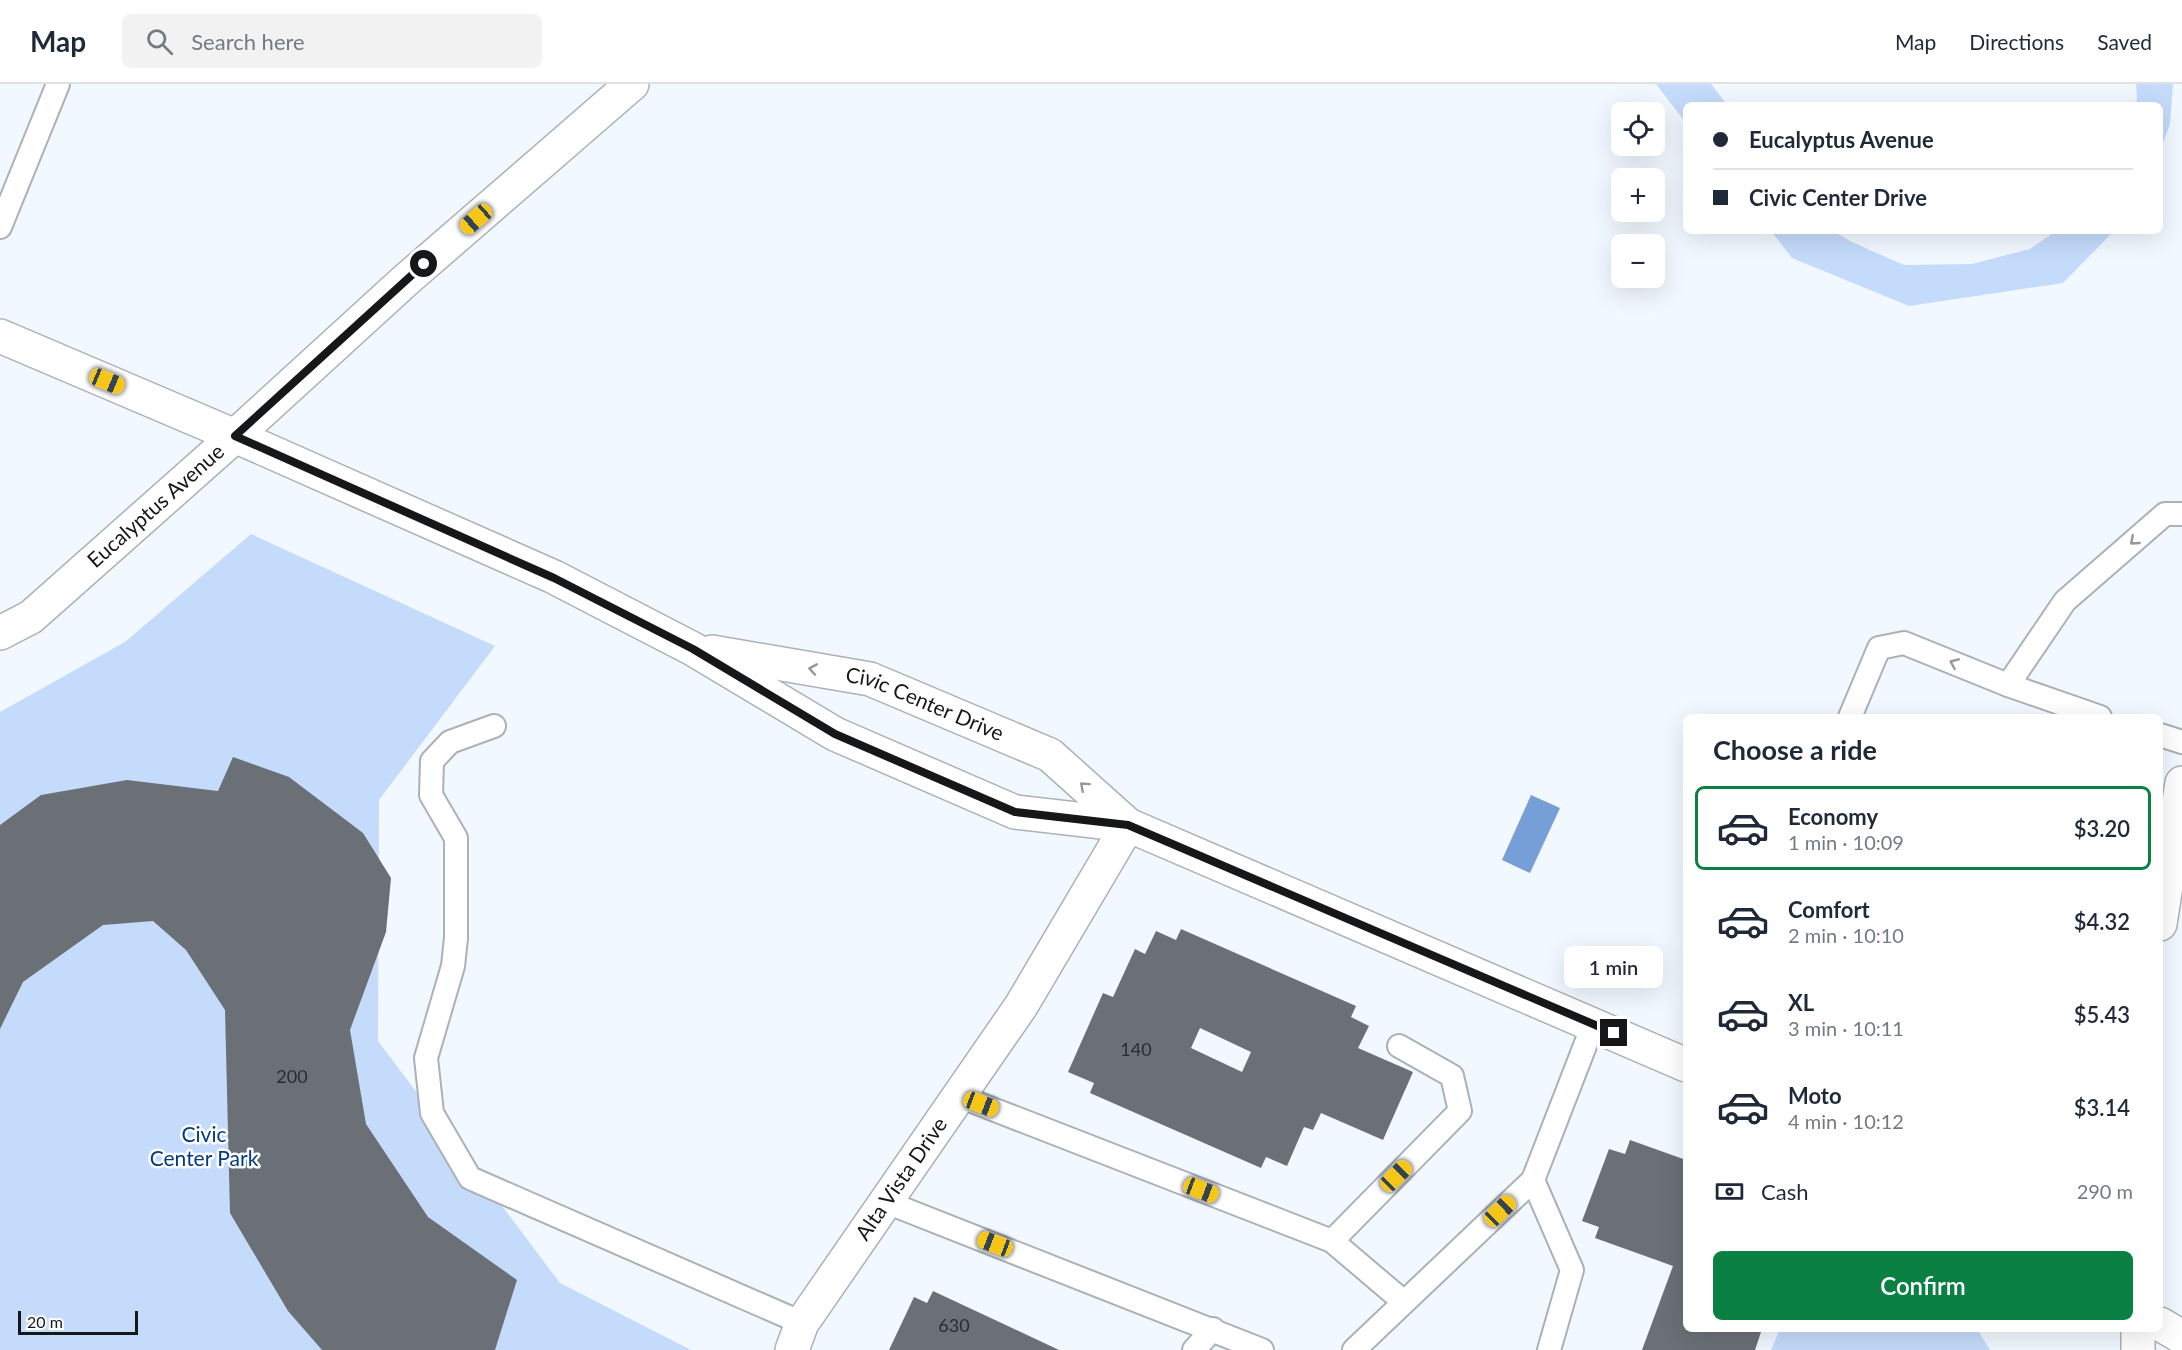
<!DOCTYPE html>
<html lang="en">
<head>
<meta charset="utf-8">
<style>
  :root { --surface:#fff; --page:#f2f2f3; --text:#1f2937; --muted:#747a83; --line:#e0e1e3; --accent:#0b8043 }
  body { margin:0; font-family:Lato,sans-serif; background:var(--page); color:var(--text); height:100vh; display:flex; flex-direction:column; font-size:22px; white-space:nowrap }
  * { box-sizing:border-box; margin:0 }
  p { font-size:20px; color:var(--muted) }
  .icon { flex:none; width:33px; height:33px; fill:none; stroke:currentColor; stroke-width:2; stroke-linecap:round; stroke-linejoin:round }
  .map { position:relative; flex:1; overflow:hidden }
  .drawer { position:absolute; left:1683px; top:630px; width:480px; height:618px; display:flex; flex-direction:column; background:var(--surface); border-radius:9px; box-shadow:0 6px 24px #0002 }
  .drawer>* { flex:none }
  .top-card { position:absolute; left:1683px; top:18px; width:480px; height:132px; border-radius:9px; box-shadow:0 6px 24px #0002; display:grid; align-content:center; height:132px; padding:0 30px; background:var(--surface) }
  .tools { position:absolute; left:1611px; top:18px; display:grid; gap:12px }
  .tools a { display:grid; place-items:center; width:54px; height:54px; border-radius:9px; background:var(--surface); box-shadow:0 6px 24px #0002; font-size:30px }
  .scale { position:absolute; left:18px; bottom:15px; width:120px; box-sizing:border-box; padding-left:6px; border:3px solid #151719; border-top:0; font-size:16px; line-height:21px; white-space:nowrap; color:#151719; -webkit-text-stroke:4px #fff; paint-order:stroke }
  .end { position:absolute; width:27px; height:27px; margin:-14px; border:8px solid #151719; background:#fff; box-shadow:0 0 0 3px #fff }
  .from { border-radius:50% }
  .bubble { position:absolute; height:42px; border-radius:9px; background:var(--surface); box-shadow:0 6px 24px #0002; font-size:20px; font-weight:600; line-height:42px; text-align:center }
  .car { position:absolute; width:18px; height:36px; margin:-18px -9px; border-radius:8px; box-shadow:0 0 4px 2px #0007; background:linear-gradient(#f5c518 24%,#345 0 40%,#f5c518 0 76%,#345 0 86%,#f5c518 0) }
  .top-card b { display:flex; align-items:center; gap:21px; height:57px; font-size:22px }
  .top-card b+b { border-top:2px solid var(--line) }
  .top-card i { width:15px; height:15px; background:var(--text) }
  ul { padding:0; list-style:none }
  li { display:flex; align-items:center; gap:18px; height:84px; margin:0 12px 9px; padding:0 18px; border:3px solid transparent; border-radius:9px }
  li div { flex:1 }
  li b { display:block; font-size:22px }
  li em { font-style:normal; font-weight:600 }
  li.current { border-color:var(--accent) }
  li>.icon { width:54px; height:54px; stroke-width:1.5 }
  h2 { padding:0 30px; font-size:27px; line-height:72px }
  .pay { display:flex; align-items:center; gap:15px; height:66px; padding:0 30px; font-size:22px }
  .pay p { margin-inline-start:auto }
  .cta { display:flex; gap:12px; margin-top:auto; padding:12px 30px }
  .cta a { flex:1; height:69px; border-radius:9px; background:var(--accent); color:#fff; font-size:24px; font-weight:600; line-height:69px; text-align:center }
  header { display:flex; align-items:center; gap:36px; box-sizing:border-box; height:84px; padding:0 30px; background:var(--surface); border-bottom:2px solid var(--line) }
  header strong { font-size:28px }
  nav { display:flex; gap:33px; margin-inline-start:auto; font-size:21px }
  .search { width:420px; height:54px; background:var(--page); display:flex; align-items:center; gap:15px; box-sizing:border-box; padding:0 21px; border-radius:9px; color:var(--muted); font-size:22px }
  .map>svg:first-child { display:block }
  .park { fill:#c4dbfb }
  .water { fill:#769fd8 }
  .building { fill:#6b7076; fill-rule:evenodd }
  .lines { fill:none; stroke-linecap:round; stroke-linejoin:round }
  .lane-casing { stroke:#acb1b7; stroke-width:26 }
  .secondary-casing { stroke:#acb1b7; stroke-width:36 }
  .primary-casing { stroke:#acb1b7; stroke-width:36 }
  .lane { stroke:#fff; stroke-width:22 }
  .secondary { stroke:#fff; stroke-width:33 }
  .primary { stroke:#fff; stroke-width:33 }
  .oneway { stroke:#969798 }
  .route { stroke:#151719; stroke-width:8 }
  .labels { text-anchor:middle; stroke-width:5; stroke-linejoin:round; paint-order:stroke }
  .number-label { font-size:18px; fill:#2a2d30 }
  .street-label { font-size:21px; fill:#151719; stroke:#fff }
  .park-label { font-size:21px; fill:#003c7f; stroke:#fff }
</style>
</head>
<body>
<header>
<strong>Map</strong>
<div class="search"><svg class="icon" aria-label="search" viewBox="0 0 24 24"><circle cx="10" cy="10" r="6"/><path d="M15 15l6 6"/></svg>Search here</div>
<nav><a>Map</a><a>Directions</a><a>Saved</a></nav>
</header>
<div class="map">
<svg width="2182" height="1266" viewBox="0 0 2182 1266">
  <rect width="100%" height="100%" fill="#f2f8ff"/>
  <g class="park">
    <polygon points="1656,0 1711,0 1727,21 1686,21 1686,39"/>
    <polygon points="2136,0 2173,0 2170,40 2160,67 2160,21 2136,21 2137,15"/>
    <polygon points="1771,147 1833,147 1852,158 1904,181 1972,180 2030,165 2056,147 2114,147 2063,199 1909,222 1792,174"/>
    <polygon points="251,450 495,562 379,716 378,957 560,1199 691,1266 0,1266 0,628 125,558"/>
    <polygon points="1780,1245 1977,1245 1990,1266 1771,1266"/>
  </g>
  <polygon class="water" points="1531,711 1560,724 1530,789 1502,776"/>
  <g class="building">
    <polygon points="233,673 289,693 363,749 391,794 386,848 350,946 366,1040 428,1133 517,1196 495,1266 322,1266 288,1227 230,1129 225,926 186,866 153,837 103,841 23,898 0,945 0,741 41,711 127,696 218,707"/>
    <path d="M 1181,845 L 1356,922 L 1351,933 L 1369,942 L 1358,964 L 1413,988 L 1383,1056 L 1321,1029 L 1313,1046 L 1304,1043 L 1287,1082 L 1266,1073 L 1261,1084 L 1090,1009 L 1094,999 L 1068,988 L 1103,909 L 1113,913 L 1135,865 L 1145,870 L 1156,847 L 1176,856 ZM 1200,944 L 1251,968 L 1242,988 L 1191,964 Z"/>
    <polygon points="1630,1056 1686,1076 1686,1245 1762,1245 1755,1266 1642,1266 1673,1182 1595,1154 1599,1143 1582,1137 1609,1065 1625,1070"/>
    <polygon points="933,1207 1059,1266 889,1266 914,1213 927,1219"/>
  </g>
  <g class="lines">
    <defs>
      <g id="lane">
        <polyline points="0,143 58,0"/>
        <polyline points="2008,601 2065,517 2165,430 2182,430"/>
        <polyline points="1850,633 1879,564 1904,559 2008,601 2100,633"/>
        <polyline points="494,642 450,658 432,677 431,711 456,754 456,854 453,882 426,974 432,1029 470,1094 802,1239"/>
        <polyline points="2160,651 2182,658"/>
        <polyline points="959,1012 1332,1157 1404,1218"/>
        <polyline points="886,1118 1262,1266"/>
        <polyline points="1332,1157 1460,1027 1452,992 1399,962"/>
        <polyline points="1194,1266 1213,1245"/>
        <polyline points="1354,1266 1533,1096"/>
        <polyline points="1549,1266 1572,1186 1533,1096 1593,941"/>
      </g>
      <g id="secondary">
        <polyline points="0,252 235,352 554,493 693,565 835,650 1015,728 1128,741 1686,981"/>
        <path id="s1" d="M 0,549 L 31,533 L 235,352 L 407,195 L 632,0"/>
        <path id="s2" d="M 712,568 L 870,595 L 1050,671 L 1128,741"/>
        <polyline points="2160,1240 2182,1253"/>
        <path id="s3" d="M 792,1266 L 802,1239 L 1021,922 L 1128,741"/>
      </g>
      <g id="primary">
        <polyline points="2160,840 2182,699"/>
        <polyline points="2138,1245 2138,1266"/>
      </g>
    </defs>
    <use href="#lane" class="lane-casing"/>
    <use href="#secondary" class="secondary-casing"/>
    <use href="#primary" class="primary-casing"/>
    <use href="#lane" class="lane"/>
    <use href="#secondary" class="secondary"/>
    <use href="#primary" class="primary"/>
  </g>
  <defs><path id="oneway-chevron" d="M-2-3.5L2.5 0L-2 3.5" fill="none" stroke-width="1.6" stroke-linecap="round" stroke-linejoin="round" transform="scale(1.5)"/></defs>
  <g class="oneway">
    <use href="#oneway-chevron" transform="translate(2134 457) rotate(139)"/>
    <use href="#oneway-chevron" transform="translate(1954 579) rotate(-157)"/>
    <use href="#oneway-chevron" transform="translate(813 585) rotate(-170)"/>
    <use href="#oneway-chevron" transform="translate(1084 702) rotate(-138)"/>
  </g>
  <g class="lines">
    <polyline class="route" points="424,180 235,352 554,494 693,565 835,650 1015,728 1128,741 1614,949"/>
  </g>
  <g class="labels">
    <g class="number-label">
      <text x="1136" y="972">140</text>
      <text x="292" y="999">200</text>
      <text x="954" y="1248">630</text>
    </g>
    <g class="street-label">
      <text dy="7" stroke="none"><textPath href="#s1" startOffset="202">Eucalyptus Avenue</textPath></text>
      <text dy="7" stroke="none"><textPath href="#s2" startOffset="220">Civic Center Drive</textPath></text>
      <text dy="7" stroke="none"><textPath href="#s3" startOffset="204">Alta Vista Drive</textPath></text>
    </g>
    <g class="park-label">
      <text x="204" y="1058">Civic<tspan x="204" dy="24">Center Park</tspan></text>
    </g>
  </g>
</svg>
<div class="tools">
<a><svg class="icon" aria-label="locate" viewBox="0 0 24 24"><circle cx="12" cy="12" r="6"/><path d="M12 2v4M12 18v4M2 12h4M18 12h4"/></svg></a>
<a>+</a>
<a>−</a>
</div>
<div class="scale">20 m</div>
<i class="end from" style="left:424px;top:180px"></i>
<i class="end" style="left:1614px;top:949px"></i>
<div class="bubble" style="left:1564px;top:862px;width:99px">1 min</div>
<i class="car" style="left:476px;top:135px;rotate:229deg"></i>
<i class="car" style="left:107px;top:297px;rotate:113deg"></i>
<i class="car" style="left:981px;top:1020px;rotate:111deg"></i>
<i class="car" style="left:1396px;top:1092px;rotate:45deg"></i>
<i class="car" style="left:1201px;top:1106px;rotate:111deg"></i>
<i class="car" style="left:1500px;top:1127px;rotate:46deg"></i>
<i class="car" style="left:995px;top:1160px;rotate:291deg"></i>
<div class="top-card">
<b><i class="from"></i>Eucalyptus Avenue</b>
<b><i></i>Civic Center Drive</b>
</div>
<section class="drawer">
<h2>Choose a ride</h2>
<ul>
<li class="current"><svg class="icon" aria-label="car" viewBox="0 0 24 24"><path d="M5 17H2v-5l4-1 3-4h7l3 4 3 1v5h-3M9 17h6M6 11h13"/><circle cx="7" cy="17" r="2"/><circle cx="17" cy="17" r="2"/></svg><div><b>Economy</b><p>1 min · 10:09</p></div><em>$3.20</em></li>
<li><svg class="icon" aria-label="car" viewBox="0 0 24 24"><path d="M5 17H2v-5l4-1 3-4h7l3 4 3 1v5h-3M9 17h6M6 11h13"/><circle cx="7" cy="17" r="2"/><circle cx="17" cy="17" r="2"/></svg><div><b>Comfort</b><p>2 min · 10:10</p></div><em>$4.32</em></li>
<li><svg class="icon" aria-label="car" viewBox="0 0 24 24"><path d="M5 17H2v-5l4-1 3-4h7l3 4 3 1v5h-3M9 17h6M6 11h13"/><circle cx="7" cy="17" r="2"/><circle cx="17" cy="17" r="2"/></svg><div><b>XL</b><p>3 min · 10:11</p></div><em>$5.43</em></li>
<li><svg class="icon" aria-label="car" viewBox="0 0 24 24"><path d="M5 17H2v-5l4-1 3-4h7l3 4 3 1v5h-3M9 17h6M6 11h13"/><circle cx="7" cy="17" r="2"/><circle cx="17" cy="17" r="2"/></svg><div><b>Moto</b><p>4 min · 10:12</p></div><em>$3.14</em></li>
</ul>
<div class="pay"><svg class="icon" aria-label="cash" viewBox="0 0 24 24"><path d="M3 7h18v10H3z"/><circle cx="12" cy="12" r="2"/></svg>Cash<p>290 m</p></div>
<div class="cta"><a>Confirm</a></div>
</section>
</div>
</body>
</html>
